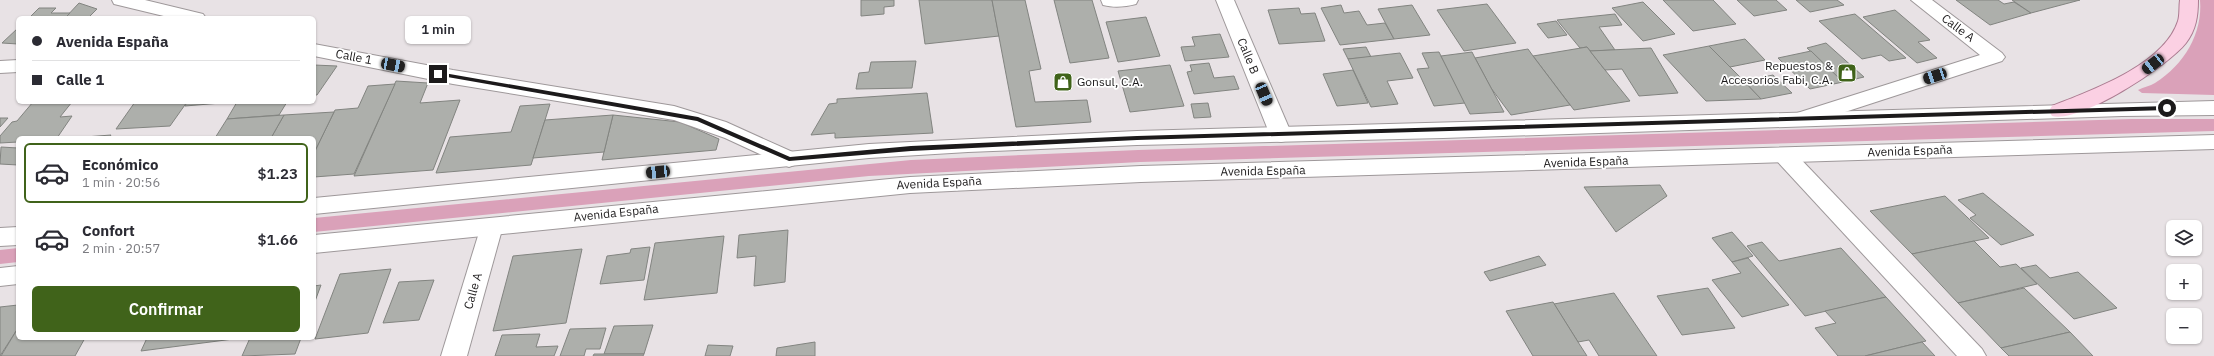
<!DOCTYPE html>
<html lang="es">
<head>
<meta charset="utf-8">
<style>
  :root { --surface:#fff; --page:#f2f2f3; --text:#2b2b33; --muted:#7c7c81; --line:#e1e1e2; --accent:#40631a }
  body { margin:0; font-family:"IBM Plex Sans",sans-serif; background:var(--page); color:var(--text); height:100vh; display:flex; flex-direction:column; font-size:15px; white-space:nowrap }
  * { box-sizing:border-box; margin:0 }
  p { font-size:13px; color:var(--muted) }
  .icon { flex:none; width:22px; height:22px; fill:none; stroke:currentColor; stroke-width:2; stroke-linecap:round; stroke-linejoin:round }
  .map { position:relative; flex:1; overflow:hidden }
  .side { position:absolute; left:16px; top:136px; width:300px; height:204px; display:flex; flex-direction:column; background:var(--surface); border-radius:6px; box-shadow:0 1px 3px #0004 }
  .side>* { flex:none }
  .guide { position:absolute; left:16px; top:16px; width:300px; height:88px; border-radius:6px; box-shadow:0 1px 3px #0004; display:grid; align-content:center; height:88px; padding:0 16px; background:var(--surface) }
  .tools { position:absolute; left:2166px; top:220px; display:grid; gap:8px }
  .tools a { display:grid; place-items:center; width:36px; height:36px; border-radius:6px; background:var(--surface); box-shadow:0 1px 3px #0004; font-size:20px }
  .end { position:absolute; width:18px; height:18px; margin:-9px; border:5px solid #1c1a1b; background:#fff; box-shadow:0 0 0 2px #fff }
  .from { border-radius:50% }
  .bubble { position:absolute; height:28px; border-radius:6px; background:var(--surface); box-shadow:0 1px 3px #0004; font-size:13px; font-weight:600; line-height:28px; text-align:center }
  .car { position:absolute; width:12px; height:24px; margin:-12px -6px; border-radius:5px; box-shadow:0 0 3px 1px #0007; background:linear-gradient(#222 24%,#8ab4d8 0 40%,#222 0 76%,#8ab4d8 0 86%,#222 0) }
  .guide b { display:flex; align-items:center; gap:14px; height:38px; font-size:15px }
  .guide b+b { border-top:1px solid var(--line) }
  .guide i { width:10px; height:10px; background:var(--text) }
  ul { padding:7px 0 0; list-style:none }
  li { display:flex; align-items:center; gap:12px; height:60px; margin:0 8px 6px; padding:0 8px; border:2px solid transparent; border-radius:6px }
  li div { flex:1 }
  li b { display:block; font-size:15px }
  li em { font-style:normal; font-weight:600 }
  li.current { border-color:var(--accent) }
  li>.icon { width:36px; height:36px; stroke-width:1.5 }
  .button { display:flex; gap:8px; margin-top:auto; padding:8px 16px }
  .button a { flex:1; height:46px; border-radius:6px; background:var(--accent); color:#fff; font-size:16px; font-weight:600; line-height:46px; text-align:center }
  .map>svg:first-child { display:block }
  .green { fill:#daa1b9 }
  .building { fill:#adafab; stroke:#828480 }
  .lines { fill:none; stroke-linecap:round; stroke-linejoin:round }
  .minor-casing { stroke:#9e989a; stroke-width:2 }
  .secondary-casing { stroke:#9e989a; stroke-width:2 }
  .primary-casing { stroke:#ab7c91; stroke-width:2 }
  .minor { fill:#fff; fill-rule:evenodd }
  .secondary { fill:#fff; fill-rule:evenodd }
  .primary { fill:#fbd0e3; fill-rule:evenodd }
  .route { fill:#1c1a1b }
  .labels { text-anchor:middle; stroke-width:3.5; stroke-linejoin:round; paint-order:stroke }
  .street-label { font-size:12px; fill:#1c1a1b; stroke:#fff }
  .poi-label { font-size:12px; fill:#1c1a1b; stroke:#fff; text-anchor:end }
</style>
</head>
<body>
<div class="map">
<svg width="2214" height="356" viewBox="0 0 2214 356">
  <rect width="100%" height="100%" fill="#e8e2e5"/>
  <g class="green">
    <path d="M 2200,0 L 2214,0 L 2214,95 L 2142,93 L 2138,90 C 2144,87 2150,86 2155,83 C 2184,65 2203,33 2200,0 Z"/>
    <polygon points="2132,119 2214,119 2214,131 1140,162 869,176 314,232 314,218 911,160 1138,150"/>
    <polygon points="18,248 18,262 0,264 0,250"/>
  </g>
  <g class="building">
    <polygon points="861,0 894,0 894,6 884,7 884,14 861,16"/>
    <polygon points="919,0 992,0 999,36 925,44"/>
    <polygon points="992,0 1025,0 1041,69 1029,71 1035,102 1087,100 1091,122 1016,127"/>
    <polygon points="1054,0 1092,0 1109,58 1070,63"/>
    <polygon points="1663,0 1713,0 1736,24 1693,31"/>
    <polygon points="1737,0 1776,0 1787,10 1754,16"/>
    <polygon points="1796,0 1837,0 1844,5 1810,12"/>
    <polygon points="1956,0 1998,0 2004,4 2014,2 2031,13 1990,25"/>
    <polygon points="2012,0 2080,0 2031,13"/>
    <polygon points="1643,2 1675,34 1643,41 1612,8"/>
    <polygon points="79,3 97,9 88,18 65,18"/>
    <polygon points="1487,4 1516,43 1464,51 1437,10"/>
    <polygon points="1341,5 1344,13 1359,11 1367,25 1385,23 1394,39 1340,45 1321,8"/>
    <polygon points="1412,5 1430,35 1394,39 1378,9"/>
    <polygon points="39,8 56,8 51,13 70,13 65,18 29,18"/>
    <polygon points="1299,8 1301,14 1315,13 1325,41 1279,44 1268,10"/>
    <polygon points="1895,10 1930,40 1918,42 1937,58 1917,63 1863,17"/>
    <polygon points="1615,14 1622,25 1599,27 1615,50 1590,51 1587,47 1580,48 1557,20"/>
    <polygon points="1855,14 1906,58 1889,61 1881,55 1862,59 1819,21"/>
    <polygon points="1146,17 1160,56 1118,62 1106,22"/>
    <polygon points="1556,21 1567,35 1548,38 1537,24"/>
    <polygon points="18,28 18,44 2,43"/>
    <polygon points="1220,34 1229,57 1185,61 1181,47 1195,46 1192,37"/>
    <polygon points="1745,39 1765,60 1730,67 1709,46"/>
    <polygon points="1826,43 1864,77 1843,82 1807,48"/>
    <polygon points="1709,46 1744,81 1761,99 1706,101 1663,55"/>
    <polygon points="1366,47 1371,57 1348,59 1343,49"/>
    <polygon points="1587,47 1605,70 1630,101 1574,110 1533,56"/>
    <polygon points="1651,48 1678,93 1639,96 1622,69 1605,70 1590,51"/>
    <polygon points="1528,49 1533,56 1570,105 1511,115 1491,88 1475,58"/>
    <polygon points="1811,51 1843,82 1810,89 1778,58"/>
    <polygon points="1439,52 1441,56 1465,103 1434,106 1417,69 1429,68 1422,53"/>
    <polygon points="1472,52 1475,58 1504,112 1470,114 1441,56"/>
    <polygon points="1400,53 1413,78 1387,81 1398,104 1371,107 1348,59"/>
    <polygon points="916,61 912,88 856,89 859,73 869,72 871,62"/>
    <polygon points="1209,63 1214,78 1234,76 1239,89 1194,94 1187,72 1192,71 1190,65"/>
    <polygon points="314,65 337,66 317,95 314,95"/>
    <polygon points="1170,65 1184,106 1130,112 1118,71"/>
    <polygon points="1353,70 1368,103 1337,106 1323,74"/>
    <polygon points="1773,75 1792,93 1761,99 1744,81"/>
    <polygon points="396,81 428,83 420,103 460,100 433,170 354,176"/>
    <polygon points="395,84 354,174 314,177 314,153 335,110 358,108 368,86"/>
    <polygon points="927,93 933,133 835,138 835,133 811,135 829,104 837,103 837,99"/>
    <polygon points="33,102 72,102 60,117 72,116 57,138 18,138 18,142 0,143 0,136 12,122 17,121"/>
    <polygon points="135,102 187,102 170,126 116,129"/>
    <polygon points="187,102 233,102 185,106"/>
    <polygon points="237,102 287,102 279,115 227,119"/>
    <polygon points="1208,103 1211,117 1194,118 1191,104"/>
    <polygon points="550,104 531,165 436,173 450,137 511,132 520,106"/>
    <polygon points="334,112 314,153 314,138 271,138 284,115"/>
    <polygon points="284,115 271,138 215,138 227,119"/>
    <polygon points="613,115 680,122 719,139 716,150 602,160"/>
    <polygon points="613,115 604,152 533,158 545,120"/>
    <polygon points="0,118 8,118 0,127"/>
    <polygon points="111,135 109,138 72,138"/>
    <polygon points="1,147 18,148 18,165 0,164"/>
    <polygon points="1660,185 1667,196 1616,232 1584,187"/>
    <polygon points="1983,193 2034,235 2001,245 1970,218 1976,215 1958,200"/>
    <polygon points="1945,196 1989,238 1912,254 1870,211"/>
    <polygon points="788,230 785,282 754,286 756,256 737,258 739,235"/>
    <polygon points="1732,232 1753,256 1732,262 1712,238"/>
    <polygon points="724,236 717,293 644,300 655,243"/>
    <polygon points="1974,241 2000,267 2016,264 2037,284 1958,303 1912,254"/>
    <polygon points="1762,242 1779,261 1841,248 1886,297 1805,316 1747,246"/>
    <polygon points="650,247 644,280 600,284 607,256 630,253 631,249"/>
    <polygon points="582,249 566,323 493,331 513,256"/>
    <polygon points="1539,256 1546,265 1490,281 1484,272"/>
    <polygon points="1748,258 1789,305 1742,317 1712,280 1741,273 1732,262"/>
    <polygon points="2036,265 2050,278 2078,272 2117,308 2074,319 2021,268"/>
    <polygon points="391,269 368,333 315,339 340,274"/>
    <polygon points="434,280 419,320 383,323 399,282"/>
    <polygon points="321,285 314,304 314,286"/>
    <polygon points="1708,288 1735,328 1682,335 1657,296"/>
    <polygon points="2024,288 2070,332 2001,348 1958,303"/>
    <polygon points="1614,293 1657,356 1599,356 1589,340 1578,342 1554,304"/>
    <polygon points="1886,297 1926,341 1865,356 1838,356 1815,328 1836,323 1825,311"/>
    <polygon points="1553,302 1578,342 1587,356 1533,356 1506,311"/>
    <polygon points="18,305 18,328 0,356 0,307"/>
    <polygon points="653,325 644,354 604,354 614,326"/>
    <polygon points="18,328 18,338 85,338 75,356 1,356"/>
    <polygon points="606,328 600,349 586,349 584,356 560,356 570,329"/>
    <polygon points="2070,332 2093,356 2009,356 2001,348"/>
    <polygon points="540,334 536,347 558,346 554,356 495,356 502,335"/>
    <polygon points="147,338 241,338 141,351"/>
    <polygon points="250,338 301,338 295,354 242,356"/>
    <polygon points="815,342 815,356 776,356 777,348"/>
    <polygon points="1922,342 1935,356 1865,356"/>
    <polygon points="708,345 733,346 730,356 705,356"/>
    <polygon points="594,354 644,354 643,356 593,356"/>
  </g>
  <g class="lines">
    <defs>
      <g id="minor">
        <polygon points="112,0 145,0 203,14 206,18 172,18 114,4"/>
        <path d="M 1101,0 L 1138,0 L 1136,4 C 1125,7 1114,8 1103,5 Z"/>
        <polygon points="1216,0 1234,0 1292,135 1289,140 1281,142 1273,140 1270,135"/>
        <polygon points="1911,0 1932,0 2002,53 2005,57 2002,61 1808,124 1801,126 1794,124 1791,119 1794,114 1980,55"/>
        <polygon points="314,44 453,70 674,106 726,122 797,154 800,159 797,164 789,167 781,164 725,138 674,120 453,84 314,56"/>
        <polygon points="18,60 18,72 0,73 0,61"/>
        <polygon points="1784,148 1792,150 1982,349 1986,356 1957,356 1776,160 1773,155 1776,150"/>
        <polygon points="492,218 500,220 503,226 467,356 441,356 481,226 484,220"/>
      </g>
      <g id="secondary">
        <polygon points="2214,101 2214,115 2122,116 1443,138 1137,145 968,152 869,158 314,214 314,198 869,144 1137,131"/>
        <polygon points="2214,135 2214,149 1141,182 910,193 314,253 314,235 910,177 1141,166"/>
        <polygon points="18,227 18,245 0,246 0,228"/>
        <polygon points="18,266 18,284 0,286 0,268"/>
      </g>
      <path id="primary" d="M 2180,0 L 2198,0 C 2198,16 2196,30 2186,43 C 2168,66 2079,124 2052,116 L 2049,111 L 2052,106 C 2090,91 2164,65 2178,21 C 2180,15 2179,7 2180,0 Z"/>
    </defs>
    <use href="#minor" class="minor-casing"/>
    <use href="#secondary" class="secondary-casing"/>
    <use href="#primary" class="primary-casing"/>
    <use href="#minor" class="minor"/>
    <use href="#secondary" class="secondary"/>
    <use href="#primary" class="primary"/>
  </g>
  <polygon class="route" points="438,72 698,117 790,157 911,146 1137,136 2167,106 2170,108 2167,110 1137,140 911,151 789,161 697,121 436,75"/>
  <defs>
    <symbol id="shop-square" viewBox="-11 -11 22 22"><rect x="-9" y="-9" width="18" height="18" rx="4" fill="#40631a" stroke="#fff"/><path d="M-5-2.5h2.3a2.7 3.5 0 0 1 5.4 0H5L5.5 6h-11ZM-1.5-2.5h3a1.5 2.3 0 0 0-3 0Z" fill="#fff"/></symbol>
  </defs>
  <g fill-rule="evenodd">
    <use href="#shop-square" x="1836" y="62" width="22" height="22"/>
    <use href="#shop-square" x="1052" y="71" width="22" height="22"/>
  </g>
  <g class="labels">
    <g class="street-label">
      <text transform="translate(1958 28) rotate(37)" y="4">Calle A</text>
      <text transform="translate(1248 56) rotate(67)" y="4">Calle B</text>
      <text transform="translate(354 57) rotate(11)" y="4">Calle 1</text>
      <text transform="translate(1910 151) rotate(-2)" y="4">Avenida España</text>
      <text transform="translate(1586 162) rotate(-2)" y="4">Avenida España</text>
      <text transform="translate(1263 171) rotate(-1)" y="4">Avenida España</text>
      <text transform="translate(939 183) rotate(-3)" y="4">Avenida España</text>
      <text transform="translate(616 213) rotate(-6)" y="4">Avenida España</text>
      <text transform="translate(473 291) rotate(-74)" y="4">Calle A</text>
    </g>
    <g class="poi-label">
      <text x="1833" y="70">Repuestos &amp;<tspan x="1833" dy="14">Accesorios Fabi, C.A.</tspan></text>
      <text x="1077" y="86" text-anchor="start">Gonsul, C.A.</text>
    </g>
  </g>
</svg>
<div class="tools">
<a><svg class="icon" aria-label="layers" viewBox="0 0 24 24"><path d="M12 4l9 5-9 5-9-5zM3 14l9 5 9-5"/></svg></a>
<a>+</a>
<a>−</a>
</div>
<i class="end from" style="left:2167px;top:108px"></i>
<i class="end" style="left:438px;top:74px"></i>
<div class="bubble" style="left:405px;top:16px;width:66px">1 min</div>
<i class="car" style="left:2153px;top:64px;rotate:232deg"></i>
<i class="car" style="left:393px;top:65px;rotate:101deg"></i>
<i class="car" style="left:1935px;top:76px;rotate:252deg"></i>
<i class="car" style="left:1264px;top:94px;rotate:157deg"></i>
<i class="car" style="left:658px;top:172px;rotate:264deg"></i>
<div class="guide">
<b><i class="from"></i>Avenida España</b>
<b><i></i>Calle 1</b>
</div>
<section class="side">
<ul>
<li class="current"><svg class="icon" aria-label="car" viewBox="0 0 24 24"><path d="M5 17H2v-5l4-1 3-4h7l3 4 3 1v5h-3M9 17h6M6 11h13"/><circle cx="7" cy="17" r="2"/><circle cx="17" cy="17" r="2"/></svg><div><b>Económico</b><p>1 min · 20:56</p></div><em>$1.23</em></li>
<li><svg class="icon" aria-label="car" viewBox="0 0 24 24"><path d="M5 17H2v-5l4-1 3-4h7l3 4 3 1v5h-3M9 17h6M6 11h13"/><circle cx="7" cy="17" r="2"/><circle cx="17" cy="17" r="2"/></svg><div><b>Confort</b><p>2 min · 20:57</p></div><em>$1.66</em></li>
</ul>
<div class="button"><a>Confirmar</a></div>
</section>
</div>
</body>
</html>
